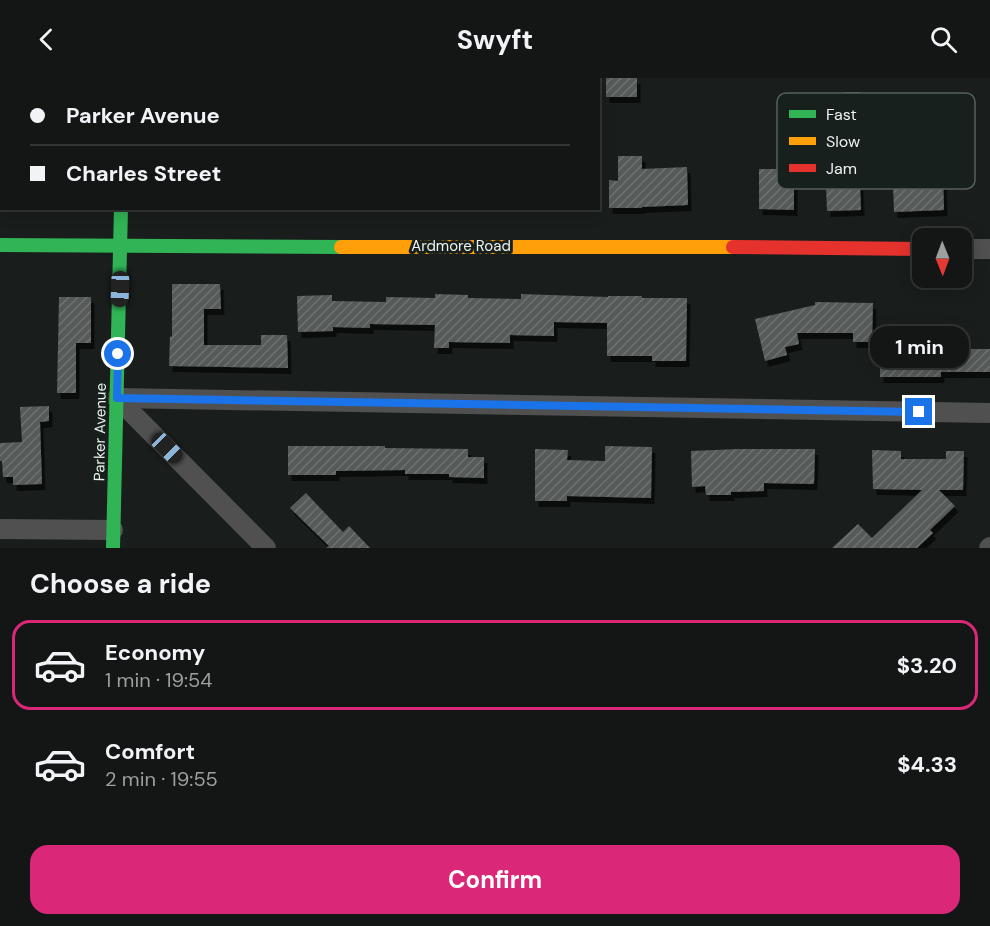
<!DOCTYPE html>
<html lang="en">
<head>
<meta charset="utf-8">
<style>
  :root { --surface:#131615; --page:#1c1f1e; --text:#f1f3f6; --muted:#9d9fa0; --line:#323534; --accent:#db2777 }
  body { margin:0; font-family:"DM Sans",sans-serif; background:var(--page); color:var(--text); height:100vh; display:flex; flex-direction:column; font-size:22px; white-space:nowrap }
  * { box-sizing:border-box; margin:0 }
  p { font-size:20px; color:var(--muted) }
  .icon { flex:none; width:33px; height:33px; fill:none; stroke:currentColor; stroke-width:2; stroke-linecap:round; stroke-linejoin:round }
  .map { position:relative; height:470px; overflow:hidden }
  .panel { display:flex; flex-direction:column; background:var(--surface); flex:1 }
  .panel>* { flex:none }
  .banner { position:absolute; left:0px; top:0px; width:600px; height:132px; box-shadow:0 3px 15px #0003,0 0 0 2px var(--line); display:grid; align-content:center; height:132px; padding:0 30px; background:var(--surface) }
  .needle { width:39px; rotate:179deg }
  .controls { position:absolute; left:912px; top:150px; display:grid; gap:12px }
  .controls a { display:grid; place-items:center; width:60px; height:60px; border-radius:12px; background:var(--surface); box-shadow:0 3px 15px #0003,0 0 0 2px var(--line); font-size:30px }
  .end { position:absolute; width:27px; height:27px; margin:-14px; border:8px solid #1a73e8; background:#fff; box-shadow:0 0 0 3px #fff }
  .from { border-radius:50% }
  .bubble { position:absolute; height:42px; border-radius:18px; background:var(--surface); box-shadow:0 3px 15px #0003,0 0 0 2px var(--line); font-size:20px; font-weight:700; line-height:42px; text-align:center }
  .car { position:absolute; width:18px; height:36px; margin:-18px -9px; border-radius:8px; box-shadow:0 0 4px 2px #0007; background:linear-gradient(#222 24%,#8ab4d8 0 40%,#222 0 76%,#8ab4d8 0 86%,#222 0) }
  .banner b { display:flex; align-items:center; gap:21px; height:57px; font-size:22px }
  .banner b+b { border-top:2px solid var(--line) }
  .banner i { width:15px; height:15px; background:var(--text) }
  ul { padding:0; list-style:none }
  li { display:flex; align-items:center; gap:18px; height:90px; margin:0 12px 9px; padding:0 18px; border:3px solid transparent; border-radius:18px }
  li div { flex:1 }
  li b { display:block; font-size:22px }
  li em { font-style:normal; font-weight:700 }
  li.current { border-color:var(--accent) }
  li>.icon { width:54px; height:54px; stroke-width:1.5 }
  h2 { padding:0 30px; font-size:27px; line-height:72px }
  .primary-button { display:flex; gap:12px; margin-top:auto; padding:12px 30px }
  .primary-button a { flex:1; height:69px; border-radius:18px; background:var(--accent); color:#fff; font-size:24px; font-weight:700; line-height:69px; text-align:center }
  header { display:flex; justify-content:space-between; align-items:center; height:78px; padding:0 30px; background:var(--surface); font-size:27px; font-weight:700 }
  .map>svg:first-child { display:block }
  .building { fill:url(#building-hatch); filter:url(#shadow) }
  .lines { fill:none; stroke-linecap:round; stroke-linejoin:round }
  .street { stroke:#515050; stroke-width:20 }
  .fast { stroke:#30b455; stroke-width:14 }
  .slow { stroke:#ff9f0a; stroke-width:14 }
  .jam { stroke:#e5322d; stroke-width:14 }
  .route { stroke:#1a73e8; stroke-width:8 }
  .labels { text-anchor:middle; stroke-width:6; stroke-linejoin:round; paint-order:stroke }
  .street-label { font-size:15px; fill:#ecf2ef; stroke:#17201c }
  .key { fill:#17201c; stroke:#575f5b; stroke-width:1.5 }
  .key-label { font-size:16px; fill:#ecf2ef }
</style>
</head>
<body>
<header><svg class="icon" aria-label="back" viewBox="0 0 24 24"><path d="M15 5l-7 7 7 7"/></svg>Swyft<svg class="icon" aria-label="search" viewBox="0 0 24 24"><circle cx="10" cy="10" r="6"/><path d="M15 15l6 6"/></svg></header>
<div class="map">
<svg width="990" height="470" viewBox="0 0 990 470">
  <defs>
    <pattern id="building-hatch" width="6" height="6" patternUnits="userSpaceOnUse" patternTransform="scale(1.5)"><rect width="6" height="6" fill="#565a58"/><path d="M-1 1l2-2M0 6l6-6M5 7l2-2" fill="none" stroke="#6e7270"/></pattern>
    <filter id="shadow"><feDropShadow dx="3.5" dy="6" stdDeviation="0" flood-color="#0009"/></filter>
  </defs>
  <rect width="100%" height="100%" fill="#191e1c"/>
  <g class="building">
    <rect x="606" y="0" width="31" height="19"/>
    <polygon points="843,14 860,14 859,38 842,38"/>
    <polygon points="618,78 642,78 642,91 687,89 688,127 642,129 642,130 609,130 609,102 618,103"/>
    <polygon points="759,91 794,91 794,132 759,131"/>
    <polygon points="943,97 944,132 894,134 893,107 908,106 908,98"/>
    <polygon points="860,107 861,132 827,133 826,108"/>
    <polygon points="172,206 220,206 221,231 204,231 204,267 261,267 261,257 287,257 288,290 169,288 170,258 172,259"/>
    <polygon points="435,216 468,217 468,220 521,221 521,216 608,219 608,218 642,218 642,220 687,220 686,283 652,283 652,278 607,278 607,245 554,244 554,258 510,257 510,265 449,264 449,270 434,270 435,247 370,246 370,250 333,249 333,253 298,254 297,218 332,217 332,223 386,224 386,219 435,220"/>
    <polygon points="59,219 91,219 91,265 76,265 76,315 57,315"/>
    <polygon points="815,224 873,225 872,264 853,264 853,255 797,255 799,266 785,269 787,277 765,283 755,241 815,227"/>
    <polygon points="880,266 907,266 907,275 970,275 970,271 990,271 990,294 941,294 941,299 880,299"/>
    <polygon points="49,328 49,343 40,344 42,406 13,407 13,399 3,399 2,383 0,383 0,365 22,364 20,329"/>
    <polygon points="288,368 385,368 385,370 468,371 468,379 484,379 484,400 449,399 449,396 405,396 405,392 336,393 336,397 288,397"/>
    <polygon points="605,368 652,369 651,420 567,418 567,423 535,423 535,371 568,372 567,382 605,383"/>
    <polygon points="738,371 815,371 814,406 764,405 764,413 731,414 731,417 706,417 705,408 692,409 691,373"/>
    <polygon points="872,372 901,373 901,381 946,381 946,373 964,373 963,412 939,412 955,428 930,452 933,455 917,470 832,470 858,446 872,460 922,412 873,411"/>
    <polygon points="306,415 343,454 349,448 370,470 326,470 329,468 290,430"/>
  </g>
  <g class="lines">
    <g class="street">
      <polyline points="962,171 990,171"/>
      <polyline points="117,320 990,335"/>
      <polyline points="117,320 266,470"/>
      <polyline points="0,451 113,452"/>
      <polyline points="989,470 990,469"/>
    </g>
    <g class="fast">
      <polyline points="0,167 341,169"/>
      <polyline points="113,470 121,130"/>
    </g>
    <g class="slow">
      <polyline points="125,0 125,2"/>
      <polyline points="341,169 733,169"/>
    </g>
    <polyline class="jam" points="733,169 922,171"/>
  </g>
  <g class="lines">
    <polyline class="route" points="118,276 117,320 919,334"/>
  </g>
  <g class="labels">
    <g class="street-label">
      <text x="461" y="173">Ardmore Road</text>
      <text transform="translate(100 354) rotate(-89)" y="5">Parker Avenue</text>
    </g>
  </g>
  <rect x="777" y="15" width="198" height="96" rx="9" class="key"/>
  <rect x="789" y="32" width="27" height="8" fill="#30b455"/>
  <rect x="789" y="59" width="27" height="8" fill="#ff9f0a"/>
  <rect x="789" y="86" width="27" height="8" fill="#e5322d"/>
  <g class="key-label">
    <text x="826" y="42">Fast</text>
    <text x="826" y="69">Slow</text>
    <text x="826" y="96">Jam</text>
  </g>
</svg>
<div class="controls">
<a><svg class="needle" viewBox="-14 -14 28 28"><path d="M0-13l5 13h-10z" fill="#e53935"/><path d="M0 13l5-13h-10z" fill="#9d9fa0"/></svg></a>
</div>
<i class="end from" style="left:118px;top:276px"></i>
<i class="end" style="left:919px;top:334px"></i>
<div class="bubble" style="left:870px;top:248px;width:99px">1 min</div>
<i class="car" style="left:120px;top:211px;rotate:182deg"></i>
<i class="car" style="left:167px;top:370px;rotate:135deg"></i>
<div class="banner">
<b><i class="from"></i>Parker Avenue</b>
<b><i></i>Charles Street</b>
</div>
</div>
<section class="panel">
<h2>Choose a ride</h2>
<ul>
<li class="current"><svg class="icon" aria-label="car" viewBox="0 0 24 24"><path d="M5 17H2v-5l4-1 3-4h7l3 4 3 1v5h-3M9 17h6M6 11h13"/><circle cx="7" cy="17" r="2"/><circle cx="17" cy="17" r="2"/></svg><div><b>Economy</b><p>1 min · 19:54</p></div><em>$3.20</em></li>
<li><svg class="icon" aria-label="car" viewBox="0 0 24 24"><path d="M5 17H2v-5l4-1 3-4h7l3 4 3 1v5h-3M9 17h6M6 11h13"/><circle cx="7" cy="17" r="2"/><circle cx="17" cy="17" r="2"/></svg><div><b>Comfort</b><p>2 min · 19:55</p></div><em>$4.33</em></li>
</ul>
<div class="primary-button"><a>Confirm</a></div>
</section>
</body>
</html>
